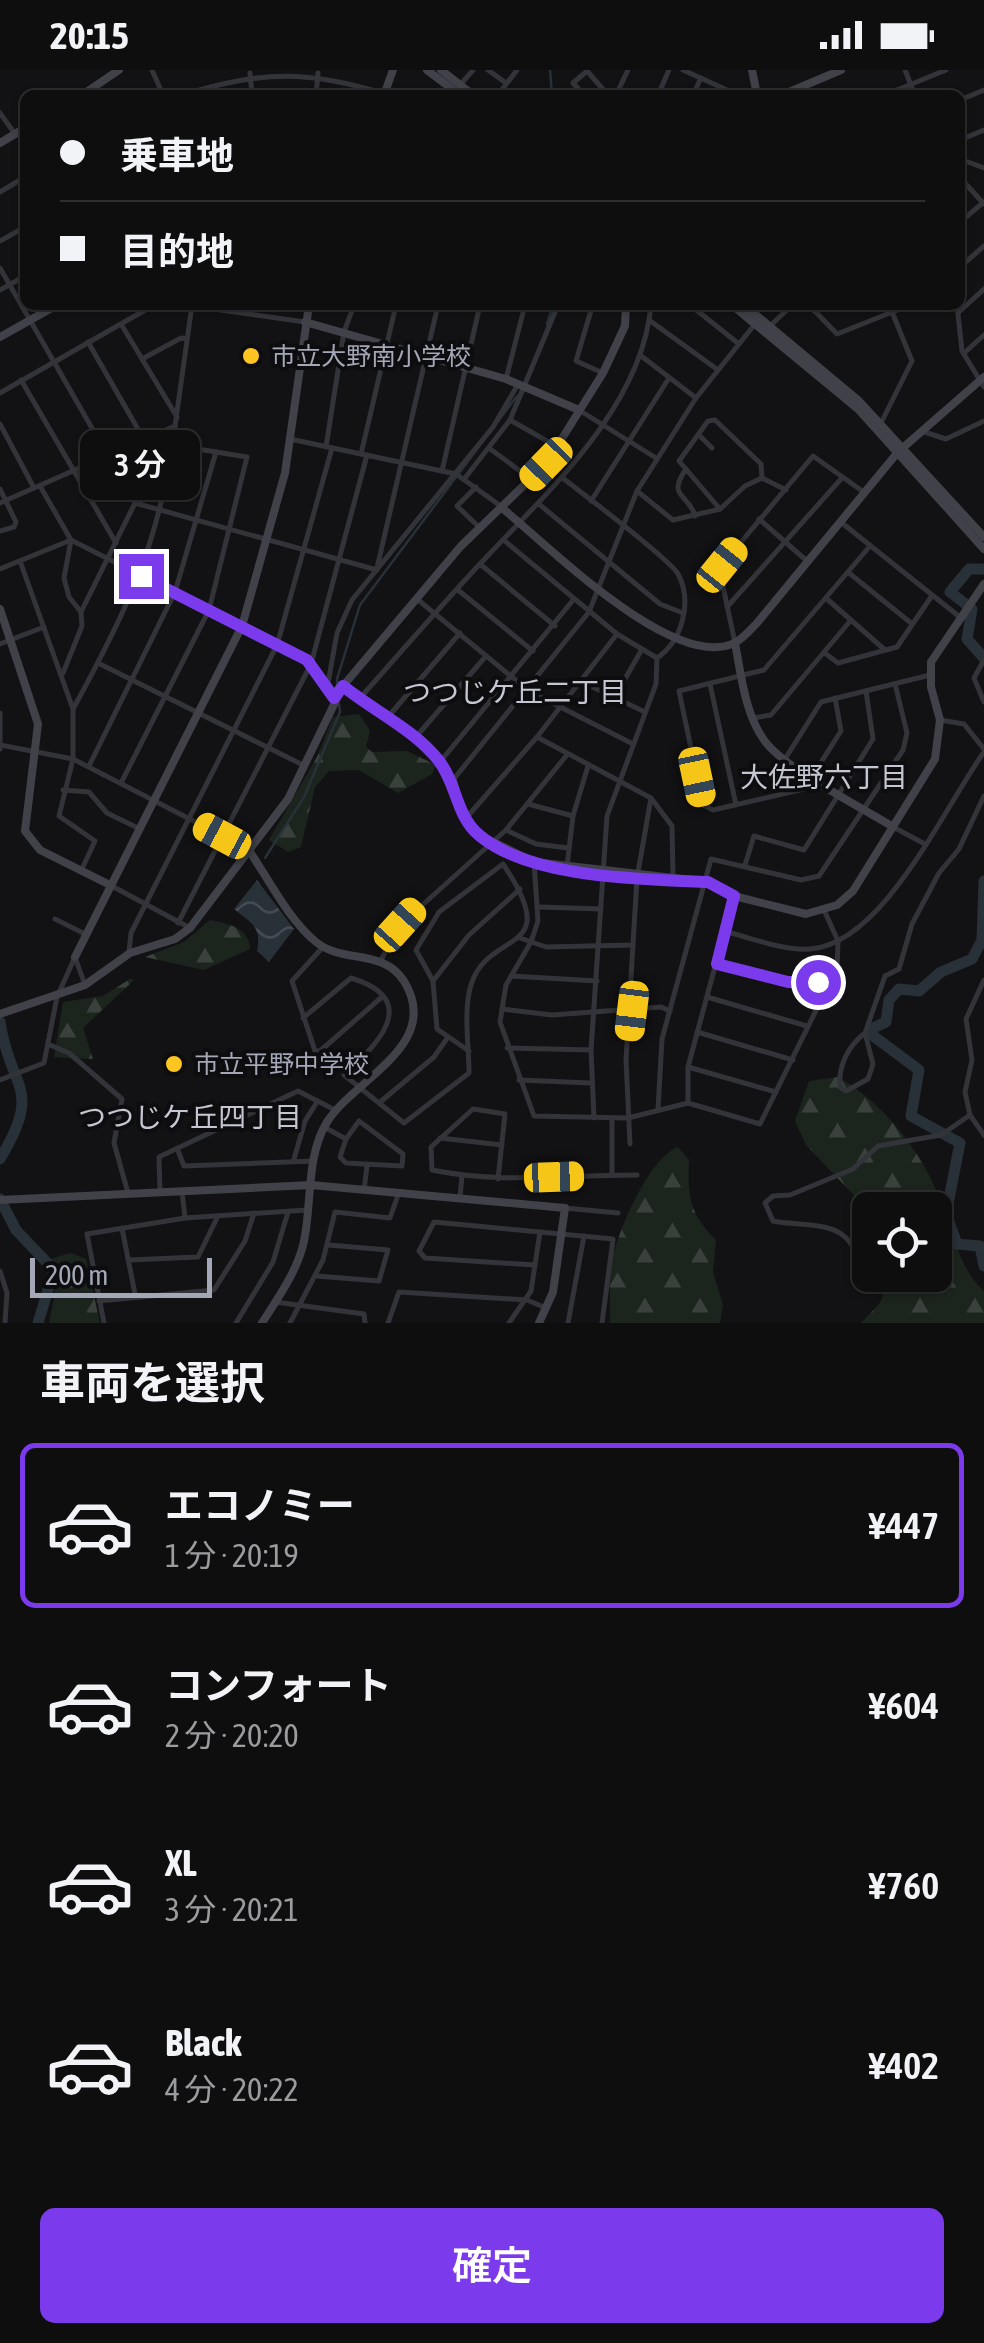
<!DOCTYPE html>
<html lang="ja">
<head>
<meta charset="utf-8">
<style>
  :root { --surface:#0e0e0f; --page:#171718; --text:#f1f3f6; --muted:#9b9c9e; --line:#2e2e2f; --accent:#7c3aed }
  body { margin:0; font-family:"Asap Condensed","Noto Sans JP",sans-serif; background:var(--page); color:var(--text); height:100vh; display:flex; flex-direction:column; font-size:38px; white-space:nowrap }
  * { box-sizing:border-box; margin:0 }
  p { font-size:32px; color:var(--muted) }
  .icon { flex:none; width:55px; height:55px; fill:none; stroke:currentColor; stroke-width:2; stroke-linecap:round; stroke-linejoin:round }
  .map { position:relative; height:1253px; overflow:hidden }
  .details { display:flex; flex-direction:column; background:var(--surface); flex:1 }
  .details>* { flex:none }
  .hud { position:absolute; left:20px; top:20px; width:945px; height:220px; border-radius:15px; box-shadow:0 2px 8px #0004,0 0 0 2px var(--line); display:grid; align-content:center; height:220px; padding:0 40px; background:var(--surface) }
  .tools { position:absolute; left:852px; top:1122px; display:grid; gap:20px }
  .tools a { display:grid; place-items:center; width:100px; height:100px; border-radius:15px; background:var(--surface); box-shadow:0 2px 8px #0004,0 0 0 2px var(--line); font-size:50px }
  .scale { position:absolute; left:30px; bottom:25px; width:182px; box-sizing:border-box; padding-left:10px; border:5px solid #a3a7b6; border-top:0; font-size:28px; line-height:35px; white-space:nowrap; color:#a3a7b6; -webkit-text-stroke:8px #0d0d0f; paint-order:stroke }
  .end { position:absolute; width:45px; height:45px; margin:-22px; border:12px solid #7c3aed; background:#fff; box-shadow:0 0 0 5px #fff }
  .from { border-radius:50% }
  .bubble { position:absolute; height:70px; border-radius:15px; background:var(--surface); box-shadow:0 2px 8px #0004,0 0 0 2px var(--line); font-size:32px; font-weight:600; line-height:70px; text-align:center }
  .car { position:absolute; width:30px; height:60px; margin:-30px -15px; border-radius:12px; box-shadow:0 0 8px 2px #0007; background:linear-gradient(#f5c518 24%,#345 0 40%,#f5c518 0 76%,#345 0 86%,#f5c518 0) }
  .hud b { display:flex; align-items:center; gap:35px; height:95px; font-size:38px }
  .hud b+b { border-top:2px solid var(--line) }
  .hud i { width:25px; height:25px; background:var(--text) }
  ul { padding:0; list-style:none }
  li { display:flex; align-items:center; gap:30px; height:165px; margin:0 20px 15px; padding:0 20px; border:5px solid transparent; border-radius:15px }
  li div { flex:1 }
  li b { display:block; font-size:38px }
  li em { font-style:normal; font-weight:600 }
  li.on { border-color:var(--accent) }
  li>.icon { width:90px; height:90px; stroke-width:1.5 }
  h2 { padding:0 40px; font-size:45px; line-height:120px }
  .primary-button { display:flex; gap:20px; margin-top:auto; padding:20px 40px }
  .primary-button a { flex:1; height:115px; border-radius:15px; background:var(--accent); color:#fff; font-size:40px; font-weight:600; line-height:115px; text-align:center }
  .status { display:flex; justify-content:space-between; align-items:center; height:70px; padding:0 50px; background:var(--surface); direction:ltr }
  .status svg { height:28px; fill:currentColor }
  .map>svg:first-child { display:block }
  .forest { fill:url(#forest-firs) }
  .water { fill:url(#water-waves) }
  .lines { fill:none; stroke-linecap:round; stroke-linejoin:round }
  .stream { stroke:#283038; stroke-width:2.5 }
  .river { stroke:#283038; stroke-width:11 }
  .street { stroke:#333439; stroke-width:5 }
  .secondary { stroke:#414249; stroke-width:8 }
  .route { stroke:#7c3aed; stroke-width:12 }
  .poi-dot { fill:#fdc521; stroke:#0d0d0f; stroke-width:4 }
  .labels { text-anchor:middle; stroke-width:8; stroke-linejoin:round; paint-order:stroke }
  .poi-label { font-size:25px; fill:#a3a7b6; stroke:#0d0d0f; text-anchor:start }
  .neighbourhood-label { font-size:28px; fill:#c4c7d1; stroke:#0d0d0f }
</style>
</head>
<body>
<div class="status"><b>20:15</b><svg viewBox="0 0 49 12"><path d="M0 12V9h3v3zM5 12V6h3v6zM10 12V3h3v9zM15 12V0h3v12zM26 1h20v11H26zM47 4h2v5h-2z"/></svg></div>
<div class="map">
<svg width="984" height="1253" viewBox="0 0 984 1253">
  <defs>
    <pattern id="forest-firs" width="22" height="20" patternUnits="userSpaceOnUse" patternTransform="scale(2.5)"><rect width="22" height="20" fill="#1c241e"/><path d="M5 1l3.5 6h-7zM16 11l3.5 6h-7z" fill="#3a413c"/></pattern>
    <pattern id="water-waves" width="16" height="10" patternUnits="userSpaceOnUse" patternTransform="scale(2.5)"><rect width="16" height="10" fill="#283038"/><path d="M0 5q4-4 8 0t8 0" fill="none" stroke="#444b53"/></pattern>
  </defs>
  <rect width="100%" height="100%" fill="#121214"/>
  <g class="forest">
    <polygon points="359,644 370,661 366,677 372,682 407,681 436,695 432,704 398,723 359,700 329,701 315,717 301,777 288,782 269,770 317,687 333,647"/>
    <path d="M 210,850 C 228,854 249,857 250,879 L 204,900 L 145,887 L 184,872 Z"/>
    <polygon points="130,909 134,910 83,958 93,989 54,987 63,932 103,926"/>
    <path d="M 838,1007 C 885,1034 921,1081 941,1131 C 954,1162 958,1198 984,1221 L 984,1253 L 861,1253 L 880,1233 L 890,1205 L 935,1205 L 935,1140 L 870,1142 L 806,1075 L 795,1051 L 809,1011 Z"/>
    <path d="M 678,1077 L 689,1090 C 687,1126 690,1144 716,1170 L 713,1202 L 723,1235 L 720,1253 L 610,1253 C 611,1233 608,1209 612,1190 C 619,1159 649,1088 678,1077 Z"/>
    <polygon points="70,1183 86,1189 100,1253 49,1253 55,1222 51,1189"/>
  </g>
  <path class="water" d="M 257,810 L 294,859 L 269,892 L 257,881 C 262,856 251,853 234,839 Z"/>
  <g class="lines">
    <g class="stream">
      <polyline points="550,0 552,25"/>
      <polyline points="547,254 553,235"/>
      <polyline points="338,621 337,609 360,535 517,326"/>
      <polyline points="265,788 304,727 340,642 339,634"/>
    </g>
    <g class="river">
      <polyline points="984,499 969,499 950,522 972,539 967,569 984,588"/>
      <polyline points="984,811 982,870 972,889 941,902 919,921 899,919 889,930 886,952 873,958 872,965 919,1000 911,1046 960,1073 946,1144 957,1174 980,1176 984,1196"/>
      <path d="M 0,952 C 10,1021 44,1016 0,1089"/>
      <polyline points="0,1129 16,1160 54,1200 38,1253"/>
    </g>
    <g class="street">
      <polyline points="152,0 163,25"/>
      <polyline points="488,0 506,13"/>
      <polyline points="683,0 738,25"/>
      <polyline points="905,0 915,25"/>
      <polyline points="588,2 608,25"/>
      <polyline points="250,3 252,25"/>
      <polyline points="460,15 473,0"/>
      <path d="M 181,25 C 266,0 305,0 390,25"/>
      <polyline points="316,25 318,3"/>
      <polyline points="498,25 517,0"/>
      <polyline points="584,25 573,13 587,1"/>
      <polyline points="616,25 628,0"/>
      <polyline points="658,25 669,0"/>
      <polyline points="693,25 701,8"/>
      <polyline points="885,25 946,0"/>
      <polyline points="960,30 984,20"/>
      <polyline points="0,43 15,64"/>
      <polyline points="960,70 984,60"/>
      <polyline points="960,89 984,98"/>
      <polyline points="960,115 964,112 984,134"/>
      <polyline points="0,122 25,107"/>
      <polyline points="960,152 984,132"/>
      <polyline points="0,171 25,157"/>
      <polyline points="960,197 984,176"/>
      <polyline points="0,198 135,433 377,500"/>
      <polyline points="0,220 25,206"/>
      <polyline points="587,235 592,237 576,291 603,303"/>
      <polyline points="690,235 739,274"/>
      <polyline points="809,235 837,264 910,235"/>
      <polyline points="957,235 962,281 984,317"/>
      <polyline points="192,236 305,252"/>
      <polyline points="814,241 827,235"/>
      <polyline points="960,241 984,219"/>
      <polyline points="649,250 718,300"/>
      <polyline points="121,254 177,347"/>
      <polyline points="769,257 792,235"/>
      <polyline points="88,272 166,408"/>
      <polyline points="964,283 984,265"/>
      <polyline points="640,285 696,328"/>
      <polyline points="142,289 181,268 187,269"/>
      <polyline points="506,309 525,235"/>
      <polyline points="21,310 116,473"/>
      <polyline points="0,323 154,235"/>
      <polyline points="579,340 656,388"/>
      <polyline points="510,350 556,376"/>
      <polyline points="881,353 912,291 892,242"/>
      <polyline points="0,354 34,418"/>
      <polyline points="921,361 946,369 984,351"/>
      <polyline points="699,365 712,378"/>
      <polyline points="290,369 456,404 502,437"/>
      <polyline points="326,377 344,262 354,235"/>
      <polyline points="489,378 531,409"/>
      <polyline points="361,384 396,235"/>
      <path d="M 686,399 C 666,428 689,423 695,446"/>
      <polyline points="442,401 480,235"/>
      <polyline points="465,408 510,350 558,235"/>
      <path d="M 564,409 C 583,424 670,489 678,504 C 693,532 682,571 657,588 L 656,614 L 607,746 L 591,980 L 594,1048"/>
      <polyline points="40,416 71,470 307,590 334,628"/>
      <polyline points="476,417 457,436 481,459"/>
      <polyline points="0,419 16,452 14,457 0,461"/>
      <polyline points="637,421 673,450 720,439 745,416 762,408 786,420"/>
      <polyline points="591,431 669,308"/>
      <polyline points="0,433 175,356 192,235"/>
      <polyline points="540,435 660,534 683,543"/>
      <polyline points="720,439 679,391 708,351 715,350 761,394 762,408"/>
      <polyline points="759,449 807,491"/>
      <polyline points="842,453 961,548"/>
      <polyline points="506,472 617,564 657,588"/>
      <polyline points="20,491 73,639 73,689 59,746 95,771 81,801"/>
      <polyline points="480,494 555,556"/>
      <polyline points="377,498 438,235"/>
      <polyline points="0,499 71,470"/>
      <polyline points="849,503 911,553"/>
      <polyline points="458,520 533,581"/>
      <polyline points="417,529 529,621 631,673"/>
      <polyline points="827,529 885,580"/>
      <polyline points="727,537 841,409"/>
      <polyline points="81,542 135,433"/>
      <polyline points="735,573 720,502 722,495 813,386 865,423"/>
      <polyline points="0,574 44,557"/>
      <polyline points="826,584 838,593 897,577 931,527"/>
      <polyline points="984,590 974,608 984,632"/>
      <polyline points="98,593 303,695"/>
      <polyline points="63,603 82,556 81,542 69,527 64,508 71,470"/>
      <polyline points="582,612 645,642"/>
      <polyline points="328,613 337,563 352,530 493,357 517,316"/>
      <polyline points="710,614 736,735"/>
      <path d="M 361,627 C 400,583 438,539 478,496 C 544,425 642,339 651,235"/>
      <polyline points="614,628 641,581"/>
      <polyline points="835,628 841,661 804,719 713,740 703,735 679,621 764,600 870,476"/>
      <path d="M 73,639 C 128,539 160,472 175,357"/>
      <polyline points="0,643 0,679"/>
      <polyline points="387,648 460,563"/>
      <polyline points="753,648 771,645 851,550"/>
      <polyline points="940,650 964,654 984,679"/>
      <polyline points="537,667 651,728 672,756 673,808"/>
      <polyline points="415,668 486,586"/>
      <polyline points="0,675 73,689 248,779"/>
      <polyline points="785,689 821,632 930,605"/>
      <polyline points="440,692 574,529"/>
      <polyline points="89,696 175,522 216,382"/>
      <polyline points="453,710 589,542 637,421 696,328 755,254"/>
      <polyline points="121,713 209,540 247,387 173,375"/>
      <polyline points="63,720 89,722 107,743 140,759"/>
      <polyline points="528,734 573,746"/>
      <polyline points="467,747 537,667 617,564"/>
      <polyline points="893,757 923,773"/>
      <polyline points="506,760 536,774 568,778"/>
      <polyline points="534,792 538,851 531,872 506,915 500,952 534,1046 628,1048 688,1033 760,1054 837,898 838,871 824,840"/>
      <polyline points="745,795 754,766 804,780 873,669 866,621"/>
      <polyline points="567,796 573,746 588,696"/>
      <polyline points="110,815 190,858"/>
      <polyline points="540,837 601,839"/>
      <polyline points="55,849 85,864"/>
      <polyline points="178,853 311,594 367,385"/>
      <path d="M 727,862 C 752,868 783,881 810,879 C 883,874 944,738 984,682"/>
      <polyline points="520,868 546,877 633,875"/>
      <polyline points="323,877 292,911 315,981 320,981 383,926"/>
      <polyline points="129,882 131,863 277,575 332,378"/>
      <polyline points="76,890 85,915"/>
      <polyline points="381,890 400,855 506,760 566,686"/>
      <polyline points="717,893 788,912 831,911"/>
      <polyline points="511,906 597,911"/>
      <polyline points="984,910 966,949 972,990 965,1022 970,1045 984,1065"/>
      <polyline points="433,911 469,865 520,819"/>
      <polyline points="707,927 807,956"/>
      <polyline points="502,939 552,945 661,937 670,941"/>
      <path d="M 303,948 L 351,908 C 423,930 377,975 344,1005 L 404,1053 L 469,1003 C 469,976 463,941 471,915 C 488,858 566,887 503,794 L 439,842 L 416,880 L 433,911 L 437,959 L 469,981"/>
      <polyline points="697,962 793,990"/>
      <polyline points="865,963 885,906 899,899 912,854 939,803 959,779 984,726"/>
      <path d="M 865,963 L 873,994 L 868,1009 L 846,1021 L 840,1017 C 838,996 848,976 865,963 Z"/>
      <polyline points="50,975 69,983 122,1029 114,1073 128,1123"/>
      <polyline points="507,978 591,980"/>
      <polyline points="688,997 776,1022"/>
      <polyline points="0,1010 44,993 57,927 75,887"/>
      <polyline points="519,1010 590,1013"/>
      <polyline points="688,1032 688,997 734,826"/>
      <polyline points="379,1033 434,987 448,967"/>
      <polyline points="658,1039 662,969 711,789 801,810 819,806 903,680 907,663 895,614"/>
      <polygon points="359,1051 403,1084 402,1096 346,1093 340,1087 346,1069"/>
      <polyline points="324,1057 346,1069"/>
      <polyline points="440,1068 502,1075"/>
      <polyline points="630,1074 626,990 637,808 651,728"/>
      <polyline points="177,1078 184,1096 314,1091"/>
      <polyline points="294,1089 305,1051 317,1032"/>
      <polyline points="612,1105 612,1049"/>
      <path d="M 498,1109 L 505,1044 L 473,1039 L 431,1077 L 432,1100 C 500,1114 569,1105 637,1105"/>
      <polyline points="364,1120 367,1096"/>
      <polyline points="160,1121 159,1087 298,1021 335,1040"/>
      <polyline points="182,1121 185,1148"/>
      <polyline points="460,1127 462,1106"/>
      <polyline points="565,1138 618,1143"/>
      <polyline points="122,1158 135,1224"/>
      <path d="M 855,1182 C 843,1148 800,1157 773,1151 L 765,1133 L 773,1126 L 790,1125 L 853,1099 L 878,1076 L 941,1065 L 970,1045"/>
      <polyline points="128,1190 198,1187 218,1146"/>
      <polyline points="535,1195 425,1188 419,1181 434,1152 613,1169 602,1253"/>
      <polyline points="0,1201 7,1223 5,1253"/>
      <polyline points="317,1206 379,1211 388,1180 329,1175"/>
      <polyline points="99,1231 214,1220 245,1171 254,1143"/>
      <polyline points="275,1232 364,1244 365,1253"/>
      <polyline points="104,1253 87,1164 185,1148 307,1140"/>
      <polyline points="236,1253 273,1192 288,1142"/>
      <polyline points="290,1253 323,1190 335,1142 390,1148 398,1125"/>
      <polyline points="388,1253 399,1222 527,1230 546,1238"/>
      <polyline points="509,1253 531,1221 540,1162"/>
      <polyline points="568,1253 584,1166"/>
    </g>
    <g class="secondary">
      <polyline points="427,0 460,25"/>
      <polyline points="441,0 473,25"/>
      <polyline points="752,0 757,25"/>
      <polyline points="82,25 119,0"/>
      <polyline points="384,25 393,0"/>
      <polyline points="782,25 841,0"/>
      <polyline points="0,73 25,58"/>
      <polyline points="732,235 859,340 984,479"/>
      <polyline points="744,235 858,330 984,467"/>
      <polyline points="305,252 506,309 579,340"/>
      <polyline points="0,267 57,235"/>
      <path d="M 502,438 C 546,474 674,602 734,573 C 743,569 751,559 757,553 L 898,382 L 984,307"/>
      <polyline points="0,539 38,654 25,761 40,780 110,815"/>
      <path d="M 735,573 C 741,604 745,644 764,670 C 783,698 861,737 893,757"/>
      <polyline points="343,616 428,678 453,710 461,741 479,765 534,792 709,812 734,826 806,844 837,835 853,821 935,689 940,650 931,617 931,592 984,514"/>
      <path d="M 248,779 C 268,808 288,849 316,872 C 343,894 382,878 404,911 C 443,975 355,1008 327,1052 C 306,1086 312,1133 304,1171 C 298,1200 278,1228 262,1253"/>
      <polyline points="75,887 242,556 285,403 309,235"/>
      <polyline points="0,944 85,915 130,883 175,869 190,858 288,729 343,616 461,476 546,394 603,303 625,256 626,235"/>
      <polyline points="0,1130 311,1115 565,1138 553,1222 539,1253"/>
    </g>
  </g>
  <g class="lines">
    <path class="route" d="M 141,506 L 307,590 L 334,628 L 343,616 C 374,641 415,660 439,691 C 457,714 456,746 479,765 C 531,809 642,809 708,812 L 734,826 L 717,894 L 788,912 L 818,912"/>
  </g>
  <g class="poi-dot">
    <circle cx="251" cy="286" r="10"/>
    <circle cx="174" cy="994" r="10"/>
  </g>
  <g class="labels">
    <g class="poi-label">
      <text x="271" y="295">市立大野南小学校</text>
      <text x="194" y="1003">市立平野中学校</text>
    </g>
    <g class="neighbourhood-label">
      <text x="515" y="632">つつじケ丘二丁目</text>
      <text x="824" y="717">大佐野六丁目</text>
      <text x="190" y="1057">つつじケ丘四丁目</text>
    </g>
  </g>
</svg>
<div class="tools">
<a><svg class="icon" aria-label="locate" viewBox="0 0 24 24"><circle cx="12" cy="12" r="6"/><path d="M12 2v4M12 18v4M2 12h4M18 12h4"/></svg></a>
</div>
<div class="scale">200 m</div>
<i class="end from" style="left:818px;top:912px"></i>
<i class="end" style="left:141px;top:506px"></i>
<div class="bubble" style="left:80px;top:360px;width:120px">3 分</div>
<i class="car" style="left:546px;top:394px;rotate:224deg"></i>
<i class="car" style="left:722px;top:495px;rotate:39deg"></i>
<i class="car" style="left:697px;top:707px;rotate:168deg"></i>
<i class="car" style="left:222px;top:766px;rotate:298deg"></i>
<i class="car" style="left:400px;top:855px;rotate:42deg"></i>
<i class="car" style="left:632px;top:941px;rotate:187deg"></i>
<i class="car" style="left:554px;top:1107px;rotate:88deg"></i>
<div class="hud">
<b><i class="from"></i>乗車地</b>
<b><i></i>目的地</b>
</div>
</div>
<section class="details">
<h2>車両を選択</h2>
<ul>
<li class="on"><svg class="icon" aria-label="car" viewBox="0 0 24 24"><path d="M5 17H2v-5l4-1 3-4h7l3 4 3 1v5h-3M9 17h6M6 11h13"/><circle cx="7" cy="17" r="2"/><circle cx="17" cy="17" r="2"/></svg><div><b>エコノミー</b><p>1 分 · 20:19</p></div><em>¥447</em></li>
<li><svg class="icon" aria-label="car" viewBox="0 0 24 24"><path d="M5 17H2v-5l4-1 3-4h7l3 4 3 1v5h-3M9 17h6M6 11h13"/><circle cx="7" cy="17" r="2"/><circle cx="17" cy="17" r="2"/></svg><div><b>コンフォート</b><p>2 分 · 20:20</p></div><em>¥604</em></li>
<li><svg class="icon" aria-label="car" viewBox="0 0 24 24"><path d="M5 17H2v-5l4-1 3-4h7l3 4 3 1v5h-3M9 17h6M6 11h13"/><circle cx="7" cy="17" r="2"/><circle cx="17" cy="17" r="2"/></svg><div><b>XL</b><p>3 分 · 20:21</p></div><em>¥760</em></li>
<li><svg class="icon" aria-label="car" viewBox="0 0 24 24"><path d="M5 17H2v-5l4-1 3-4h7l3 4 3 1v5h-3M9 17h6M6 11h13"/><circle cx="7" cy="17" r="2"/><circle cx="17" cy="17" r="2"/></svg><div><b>Black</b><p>4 分 · 20:22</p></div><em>¥402</em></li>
</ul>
<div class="primary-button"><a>確定</a></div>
</section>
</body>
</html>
